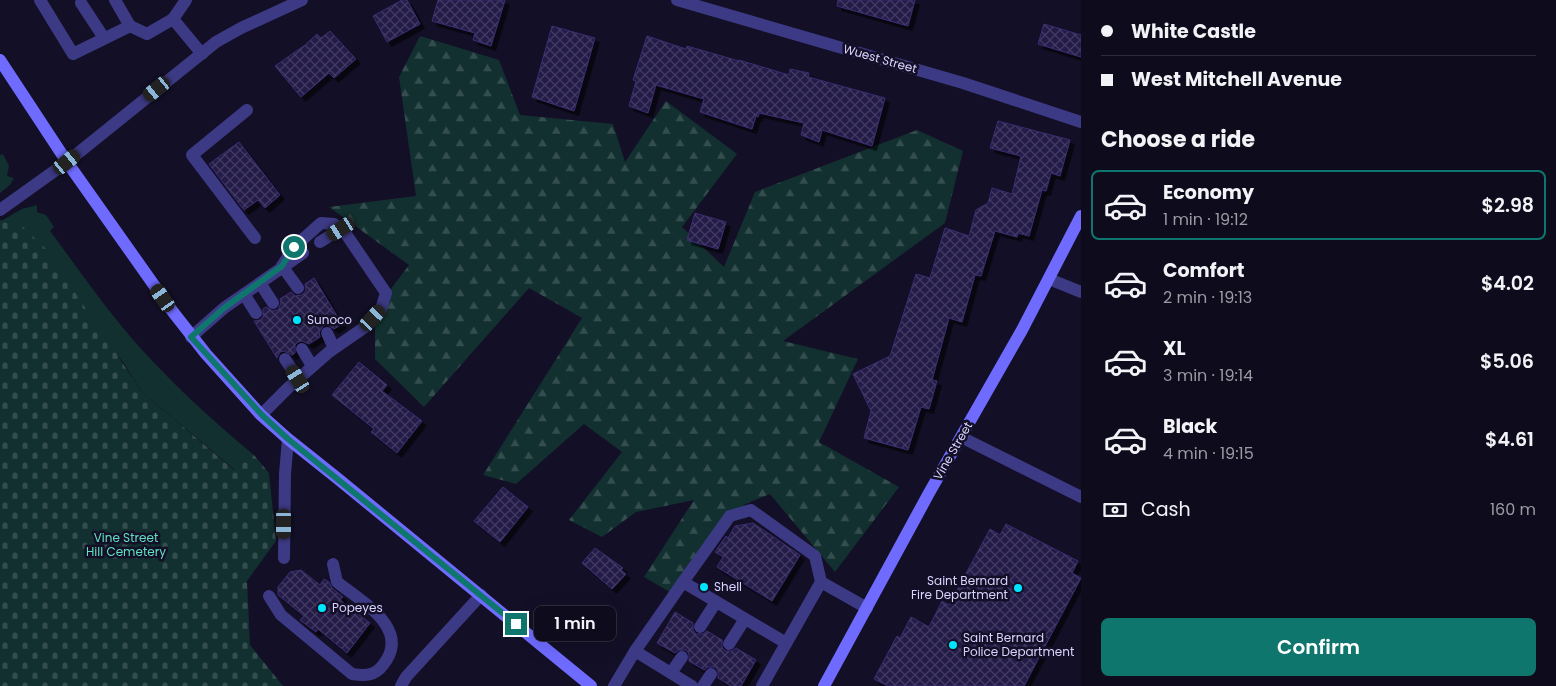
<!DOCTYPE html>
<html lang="en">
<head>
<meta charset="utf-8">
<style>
  :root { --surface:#0e0b1c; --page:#1c1929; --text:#f1f3f6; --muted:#9b9ba3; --line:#2e2b3b; --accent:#0f766e }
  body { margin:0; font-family:Poppins,sans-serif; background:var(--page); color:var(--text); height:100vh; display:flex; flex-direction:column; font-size:19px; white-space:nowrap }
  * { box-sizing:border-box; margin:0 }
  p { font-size:16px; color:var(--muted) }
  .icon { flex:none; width:28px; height:28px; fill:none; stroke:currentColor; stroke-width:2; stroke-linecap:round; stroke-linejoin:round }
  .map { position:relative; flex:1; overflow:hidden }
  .sheet { display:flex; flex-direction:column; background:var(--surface); width:475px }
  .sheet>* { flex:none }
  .top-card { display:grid; align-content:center; height:110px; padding:0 20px; background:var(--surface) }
  .end { position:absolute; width:22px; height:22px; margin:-11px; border:6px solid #0f766e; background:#fff; box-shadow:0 0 0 2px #fff }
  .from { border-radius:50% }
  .bubble { position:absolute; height:35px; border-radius:8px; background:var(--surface); box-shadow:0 5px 20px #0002,0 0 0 1px var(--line); font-size:16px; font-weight:600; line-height:35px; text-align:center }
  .car { position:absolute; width:15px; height:30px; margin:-15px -8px; border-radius:6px; box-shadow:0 0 4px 1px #0007; background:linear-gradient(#222 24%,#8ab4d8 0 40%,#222 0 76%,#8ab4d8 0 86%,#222 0) }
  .top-card b { display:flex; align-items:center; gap:18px; height:48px; font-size:19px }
  .top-card b+b { border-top:1px solid var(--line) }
  .top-card i { width:12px; height:12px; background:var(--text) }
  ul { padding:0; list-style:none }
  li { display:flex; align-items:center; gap:15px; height:70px; margin:0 10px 8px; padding:0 10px; border:2px solid transparent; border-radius:8px }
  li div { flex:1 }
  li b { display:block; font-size:19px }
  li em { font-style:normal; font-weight:600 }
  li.active { border-color:var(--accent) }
  li>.icon { width:45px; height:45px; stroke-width:1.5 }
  h2 { padding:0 20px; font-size:22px; line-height:60px }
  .pay { display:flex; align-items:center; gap:12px; height:55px; padding:0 20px; font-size:19px }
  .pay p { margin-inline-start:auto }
  .button { display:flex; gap:10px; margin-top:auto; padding:10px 20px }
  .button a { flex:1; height:58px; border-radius:8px; background:var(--accent); color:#fff; font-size:20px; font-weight:600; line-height:58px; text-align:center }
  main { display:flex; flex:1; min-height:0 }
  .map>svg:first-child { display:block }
  .grass { fill:#12302f }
  .forest { fill:url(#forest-firs) }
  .cemetery { fill:url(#cemetery-stones) }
  .building { fill:url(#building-cross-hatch); stroke:#3b2d73; filter:url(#shadow) }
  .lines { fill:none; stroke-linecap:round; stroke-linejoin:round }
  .service { stroke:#3d3a85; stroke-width:12 }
  .minor { stroke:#3d3a85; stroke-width:12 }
  .secondary { stroke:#6f6bff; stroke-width:12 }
  .route { stroke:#0f766e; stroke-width:6 }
  .poi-dot { fill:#00e5ff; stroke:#130f26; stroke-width:2 }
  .labels { text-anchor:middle; stroke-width:5; stroke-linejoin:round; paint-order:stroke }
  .street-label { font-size:12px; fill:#d9d4ff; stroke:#130f26 }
  .poi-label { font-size:12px; fill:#d9d4ff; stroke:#130f26; text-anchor:start }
  .park-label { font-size:12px; fill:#5fe0c0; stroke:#130f26 }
</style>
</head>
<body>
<main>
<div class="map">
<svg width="1081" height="686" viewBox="0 0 1081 686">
  <defs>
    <pattern id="forest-firs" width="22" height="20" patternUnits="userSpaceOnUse" patternTransform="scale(1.25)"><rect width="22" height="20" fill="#12302f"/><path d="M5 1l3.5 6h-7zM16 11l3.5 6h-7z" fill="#344d4e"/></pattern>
    <pattern id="cemetery-stones" width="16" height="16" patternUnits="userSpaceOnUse" patternTransform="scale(1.25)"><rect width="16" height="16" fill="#12302f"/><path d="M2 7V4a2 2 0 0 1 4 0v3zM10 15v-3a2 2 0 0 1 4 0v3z" fill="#344d4e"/></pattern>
    <pattern id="building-cross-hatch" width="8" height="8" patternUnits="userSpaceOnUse" patternTransform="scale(1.25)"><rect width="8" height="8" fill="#241b47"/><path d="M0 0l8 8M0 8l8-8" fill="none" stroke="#433b63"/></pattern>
    <filter id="shadow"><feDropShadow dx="4.5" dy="4.5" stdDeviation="0" flood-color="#0009"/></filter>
  </defs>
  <rect width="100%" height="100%" fill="#130f26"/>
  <g class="grass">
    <polygon points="3,154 9,166 7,176 14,178 10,185 0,193 0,155"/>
    <path d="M 37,205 L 37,212 L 46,215 L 54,227 L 50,231 C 80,271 109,314 143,351 C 178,389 215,423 254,455 L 235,470 L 142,392 L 123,362 L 1,221 L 22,209 Z"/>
  </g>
  <polygon class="forest" points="420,36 499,60 520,115 613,124 625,162 666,101 737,154 682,227 724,267 755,192 917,130 963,151 945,223 783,341 858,359 819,442 899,487 835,572 770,494 745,504 670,592 644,577 694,500 636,512 602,537 569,520 622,452 584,424 516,484 483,475 582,318 529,288 424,407 375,359 375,310 409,265 329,207 416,196 399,77"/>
  <polygon class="cemetery" points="0,220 19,223 45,248 142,392 234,470 254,455 269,473 276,541 247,581 250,645 283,686 0,686"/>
  <g class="building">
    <polygon points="402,0 407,0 420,24 387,42 373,16"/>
    <polygon points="438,0 505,0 491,46 473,40 475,33 432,21"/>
    <polygon points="838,0 915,0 908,26 837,6"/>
    <polygon points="1044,24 1081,35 1081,57 1038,44"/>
    <polygon points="552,26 595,38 574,111 532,97"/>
    <polygon points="330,31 356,59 334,78 329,73 301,97 275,66 305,45 317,34 321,38"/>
    <polygon points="647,36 686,49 687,46 739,61 739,60 789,75 790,69 809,73 808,77 885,98 872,146 822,130 819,142 801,135 804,123 759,113 758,117 756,116 752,129 700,112 704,99 656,85 648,113 629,106 636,81 633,80"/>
    <polygon points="998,121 1070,140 1060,176 1051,173 1046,191 1042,190 1029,236 1018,233 1017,237 995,231 981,276 975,275 962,322 949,318 932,380 937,381 929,409 921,407 908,450 864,438 871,411 853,374 890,356 916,274 930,278 945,228 969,236 976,210 988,203 992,188 1012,194 1021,156 990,148"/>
    <polygon points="239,142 280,195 265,208 258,200 244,210 209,164"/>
    <polygon points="695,213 726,222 718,249 687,240"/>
    <polygon points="314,278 342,324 334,329 328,325 323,326 319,332 320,337 309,344 302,341 298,342 295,345 295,353 292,355 284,351 280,352 277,358 254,321 260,320 263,317 263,309 266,307 273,311 278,310 281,303 280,299 291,292 295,296 302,295 306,291 305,284"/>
    <polygon points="359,362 387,385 382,391 422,421 397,453 371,432 374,429 332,395"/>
    <polygon points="503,487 528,507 500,542 474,521"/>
    <polygon points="753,523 800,555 772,601 717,567 723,557 715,552 726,536 728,538 735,526"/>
    <polygon points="1006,524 1078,561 1072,573 1081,578 1024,686 888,686 874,679 897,636 900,638 911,617 929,627 942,601 949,605 990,529 1000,535"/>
    <polygon points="595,548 623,568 621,570 626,574 612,589 582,563"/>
    <polygon points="301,570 320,585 324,579 329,582 332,588 343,597 340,600 370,623 347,653 318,629 316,632 300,620 304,616 278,595 278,587 290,572"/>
    <polygon points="675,612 693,623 693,630 696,634 703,634 707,631 722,640 722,647 725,651 732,651 736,648 756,660 741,686 731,686 718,678 718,671 715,667 708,667 704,670 689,661 689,654 686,650 679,650 675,653 657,643"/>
  </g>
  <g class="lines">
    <g class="service">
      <polyline points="40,0 73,54 130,26 147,34 173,19"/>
      <polyline points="115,0 130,26"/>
      <polyline points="186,0 173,19 202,54"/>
      <polyline points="81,3 104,38"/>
      <polyline points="247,110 192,155 255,238"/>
      <polyline points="0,210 67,162"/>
      <polyline points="320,242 341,229"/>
      <polyline points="282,266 298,288"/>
      <polyline points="1049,279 1081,292"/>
      <polyline points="260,283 273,303"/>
      <polyline points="244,294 256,313"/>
      <polyline points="327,333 334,348"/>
      <polyline points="191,337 224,308 303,253"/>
      <polyline points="302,349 312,366"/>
      <polyline points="285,359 298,379"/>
      <polyline points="261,415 288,388 329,352 365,327 381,309 386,293 344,231 334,224 321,223 294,247 282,266"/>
      <polyline points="961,437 1081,497"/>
      <polyline points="284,558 285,474 288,439"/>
      <polyline points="683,582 730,516 751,510 815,556 821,582"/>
      <path d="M 269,596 L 281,615 L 352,674 C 365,676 375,676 383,665 C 412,629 362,602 337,582 L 333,564"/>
      <polyline points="700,627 716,602"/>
      <polyline points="729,644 745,619"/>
      <polyline points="635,651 692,686"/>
      <polyline points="671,673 682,657"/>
      <polyline points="401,686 406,677 481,595"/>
      <polyline points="614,686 635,651 683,582 786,643"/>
      <polyline points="703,686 711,674"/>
      <polyline points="762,686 821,582 867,608"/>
    </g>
    <g class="minor">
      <polyline points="677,0 963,83 1081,122"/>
      <polyline points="67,162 216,42 241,28 302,0"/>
    </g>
    <g class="secondary">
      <polyline points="0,60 67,162 173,312 206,354 261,415 288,439 337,478 591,686"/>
      <polyline points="824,686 929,493 1022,330 1081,216"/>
    </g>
  </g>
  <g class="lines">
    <polyline class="route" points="294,247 282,266 224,308 191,337 262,415 288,439 516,624"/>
  </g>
  <g class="poi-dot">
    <circle cx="297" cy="320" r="5"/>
    <circle cx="704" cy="587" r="5"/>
    <circle cx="1018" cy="588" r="5"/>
    <circle cx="322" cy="608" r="5"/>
    <circle cx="953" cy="645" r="5"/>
  </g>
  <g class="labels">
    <g class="street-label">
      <text transform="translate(880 59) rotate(16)" y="4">Wuest Street</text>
      <text transform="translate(953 451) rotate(-60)" y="4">Vine Street</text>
    </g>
    <g class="poi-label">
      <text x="307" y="324">Sunoco</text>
      <text x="1008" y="585" text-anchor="end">Saint Bernard<tspan x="1008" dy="14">Fire Department</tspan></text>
      <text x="714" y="591">Shell</text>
      <text x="332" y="612">Popeyes</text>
      <text x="963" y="642">Saint Bernard<tspan x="963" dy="14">Police Department</tspan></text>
    </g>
    <g class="park-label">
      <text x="126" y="542">Vine Street<tspan x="126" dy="14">Hill Cemetery</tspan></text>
    </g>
  </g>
</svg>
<i class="end from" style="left:294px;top:247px"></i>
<i class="end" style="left:516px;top:624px"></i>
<div class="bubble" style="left:534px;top:606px;width:82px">1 min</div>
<i class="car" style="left:157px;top:89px;rotate:231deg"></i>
<i class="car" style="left:67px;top:162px;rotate:51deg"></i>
<i class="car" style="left:341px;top:229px;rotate:238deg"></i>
<i class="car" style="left:163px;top:298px;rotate:325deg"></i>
<i class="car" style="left:373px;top:318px;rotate:43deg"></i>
<i class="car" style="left:298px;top:379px;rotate:328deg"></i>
<i class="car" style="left:284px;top:524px;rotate:180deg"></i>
</div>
<section class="sheet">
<div class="top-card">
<b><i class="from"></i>White Castle</b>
<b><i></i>West Mitchell Avenue</b>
</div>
<h2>Choose a ride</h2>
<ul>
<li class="active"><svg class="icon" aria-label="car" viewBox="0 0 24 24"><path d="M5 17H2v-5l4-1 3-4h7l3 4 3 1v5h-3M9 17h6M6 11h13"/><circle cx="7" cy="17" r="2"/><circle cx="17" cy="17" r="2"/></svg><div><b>Economy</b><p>1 min · 19:12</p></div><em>$2.98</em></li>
<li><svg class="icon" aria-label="car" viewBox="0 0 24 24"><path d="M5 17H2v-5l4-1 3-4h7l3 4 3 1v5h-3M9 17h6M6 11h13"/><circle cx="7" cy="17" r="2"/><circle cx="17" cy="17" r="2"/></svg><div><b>Comfort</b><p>2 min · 19:13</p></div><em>$4.02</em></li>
<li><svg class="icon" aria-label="car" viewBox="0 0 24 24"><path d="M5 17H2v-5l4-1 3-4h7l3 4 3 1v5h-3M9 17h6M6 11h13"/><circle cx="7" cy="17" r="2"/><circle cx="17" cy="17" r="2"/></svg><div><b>XL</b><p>3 min · 19:14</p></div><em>$5.06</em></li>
<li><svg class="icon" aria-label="car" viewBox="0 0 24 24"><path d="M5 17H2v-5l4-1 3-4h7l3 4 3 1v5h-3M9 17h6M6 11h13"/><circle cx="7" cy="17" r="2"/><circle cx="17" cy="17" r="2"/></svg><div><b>Black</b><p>4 min · 19:15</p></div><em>$4.61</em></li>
</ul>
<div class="pay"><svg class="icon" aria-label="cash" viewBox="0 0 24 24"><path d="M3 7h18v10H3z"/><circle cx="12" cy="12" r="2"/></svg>Cash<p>160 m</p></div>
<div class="button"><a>Confirm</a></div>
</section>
</main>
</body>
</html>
